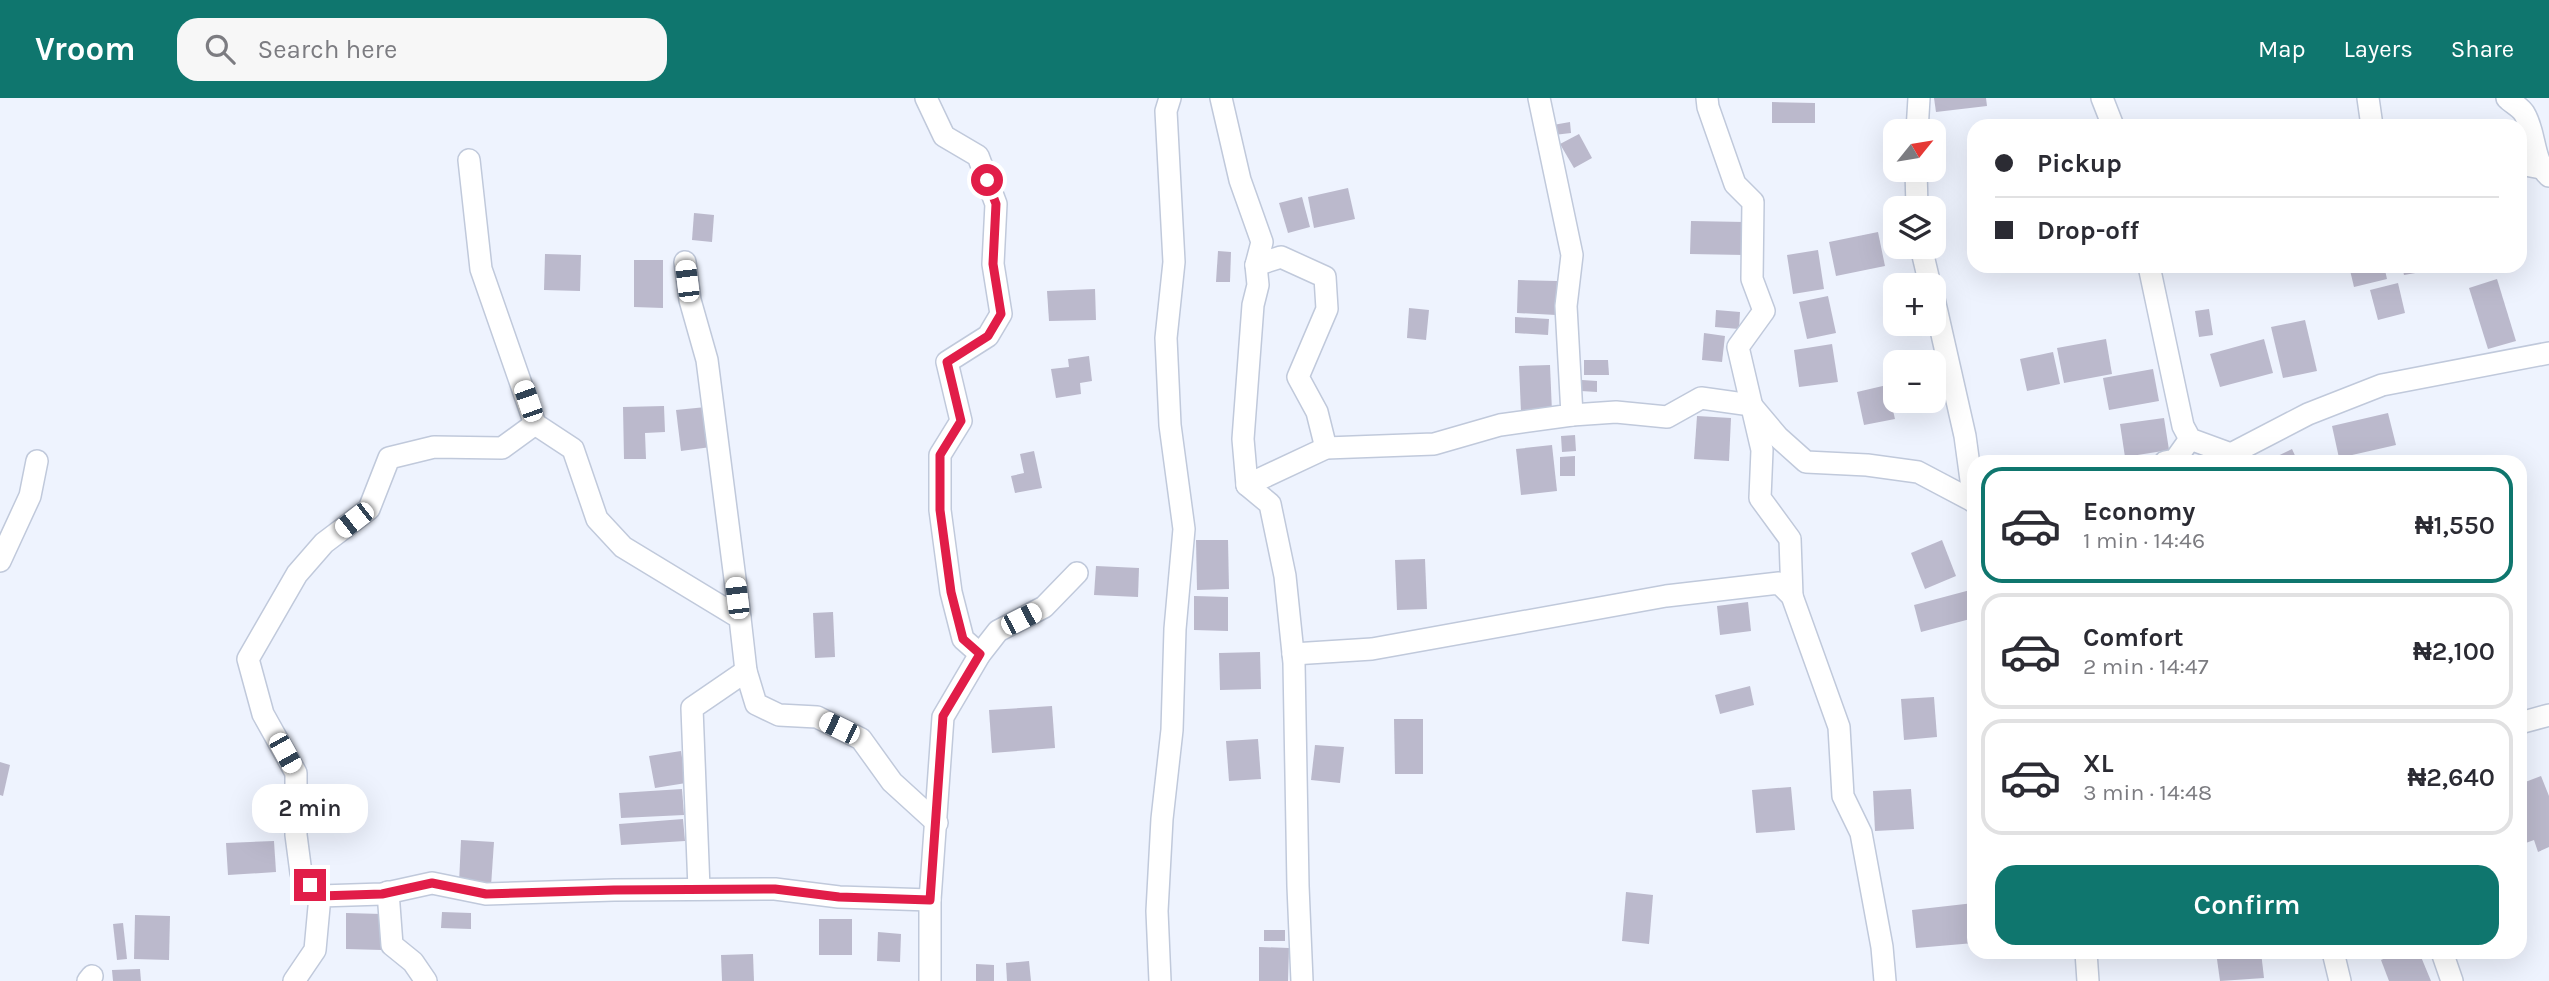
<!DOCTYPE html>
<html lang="en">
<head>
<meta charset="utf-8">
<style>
  :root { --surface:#fff; --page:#f7f7f7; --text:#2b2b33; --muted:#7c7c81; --line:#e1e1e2; --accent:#0f766e }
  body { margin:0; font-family:Karla,sans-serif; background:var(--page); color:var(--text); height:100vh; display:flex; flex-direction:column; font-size:26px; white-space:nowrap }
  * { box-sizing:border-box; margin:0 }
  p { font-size:23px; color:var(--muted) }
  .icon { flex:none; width:38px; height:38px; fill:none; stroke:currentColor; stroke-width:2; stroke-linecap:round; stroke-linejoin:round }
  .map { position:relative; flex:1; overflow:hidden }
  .side { position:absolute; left:1967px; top:357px; width:560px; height:504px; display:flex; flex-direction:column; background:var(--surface); border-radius:21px; box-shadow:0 7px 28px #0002 }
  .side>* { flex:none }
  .top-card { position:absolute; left:1967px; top:21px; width:560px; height:154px; border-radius:21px; box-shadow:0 7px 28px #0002; display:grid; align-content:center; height:154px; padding:0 28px; background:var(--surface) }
  .needle { width:46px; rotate:60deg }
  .fabs { position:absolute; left:1883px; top:21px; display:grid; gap:14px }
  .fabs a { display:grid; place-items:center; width:63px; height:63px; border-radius:14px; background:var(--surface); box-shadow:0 7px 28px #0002; font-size:35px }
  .end { position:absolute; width:32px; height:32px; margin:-16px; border:9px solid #e11d48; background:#fff; box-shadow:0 0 0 4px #fff }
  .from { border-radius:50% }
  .bubble { position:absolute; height:49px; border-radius:21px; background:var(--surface); box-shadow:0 7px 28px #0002; font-size:23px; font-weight:600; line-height:49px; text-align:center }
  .car { position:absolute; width:21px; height:42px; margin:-21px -10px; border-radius:9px; box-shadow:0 0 5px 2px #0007; background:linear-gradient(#fff 24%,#345 0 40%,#fff 0 76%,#345 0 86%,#fff 0) }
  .top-card b { display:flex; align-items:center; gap:24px; height:66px; font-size:26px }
  .top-card b+b { border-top:2px solid var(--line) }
  .top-card i { width:18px; height:18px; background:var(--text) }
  ul { padding:12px 0 0; list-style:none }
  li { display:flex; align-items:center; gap:21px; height:116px; margin:0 14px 10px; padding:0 14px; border:4px solid var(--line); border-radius:21px }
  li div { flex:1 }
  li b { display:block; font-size:26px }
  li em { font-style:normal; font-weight:600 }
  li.selected { border-color:var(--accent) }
  li>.icon { width:63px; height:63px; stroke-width:1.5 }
  .primary-button { display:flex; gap:14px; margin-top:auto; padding:14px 28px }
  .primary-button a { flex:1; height:80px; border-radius:21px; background:var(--accent); color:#fff; font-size:28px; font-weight:600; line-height:80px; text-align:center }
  header { display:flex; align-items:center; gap:42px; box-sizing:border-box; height:98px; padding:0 35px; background:var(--accent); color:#fff }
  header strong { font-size:33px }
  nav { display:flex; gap:38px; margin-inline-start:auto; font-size:24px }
  .search { width:490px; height:63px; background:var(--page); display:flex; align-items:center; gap:18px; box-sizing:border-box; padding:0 24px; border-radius:21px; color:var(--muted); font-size:26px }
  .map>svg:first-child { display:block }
  .building { fill:#bbb9cc }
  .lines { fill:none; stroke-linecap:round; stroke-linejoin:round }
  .street-casing { stroke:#c0c9db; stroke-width:24 }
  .street { stroke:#fff; stroke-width:21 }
  .route { stroke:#e11d48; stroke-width:9 }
</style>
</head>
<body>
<header>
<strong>Vroom</strong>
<div class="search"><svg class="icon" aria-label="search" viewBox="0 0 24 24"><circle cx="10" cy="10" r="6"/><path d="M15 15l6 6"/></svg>Search here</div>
<nav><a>Map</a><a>Layers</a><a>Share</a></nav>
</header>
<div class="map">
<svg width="2549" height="883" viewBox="0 0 2549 883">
  <rect width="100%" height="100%" fill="#eef3fe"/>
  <g class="building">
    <polygon points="1934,0 1986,0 1987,8 1936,14"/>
    <polygon points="1772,4 1815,5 1815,25 1772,25"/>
    <polygon points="1570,24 1571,35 1554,37 1553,27"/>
    <polygon points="1579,36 1592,60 1574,70 1560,46"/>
    <polygon points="1348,90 1355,121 1314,130 1308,99"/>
    <polygon points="1302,99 1310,129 1288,135 1279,105"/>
    <polygon points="694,115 714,117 712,144 692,142"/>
    <polygon points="1691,123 1745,124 1744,157 1690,156"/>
    <polygon points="1878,134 1885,168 1836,178 1829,144"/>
    <polygon points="1818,152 1824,191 1793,196 1787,157"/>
    <polygon points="1218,153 1231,154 1230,184 1216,184"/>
    <polygon points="545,156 581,157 580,193 544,192"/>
    <polygon points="634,162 663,162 663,210 634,209"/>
    <polygon points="2349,168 2384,168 2387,181 2354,189"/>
    <polygon points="2402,168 2438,168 2438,171 2404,177"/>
    <polygon points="2497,181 2516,243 2488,251 2469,190"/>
    <polygon points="1518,182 1557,183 1556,217 1517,215"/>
    <polygon points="2398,185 2405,215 2378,222 2370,192"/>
    <polygon points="1095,191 1096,222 1049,223 1047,193"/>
    <polygon points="1828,198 1836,235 1807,241 1799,204"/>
    <polygon points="1409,210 1429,212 1426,242 1407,240"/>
    <polygon points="2209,211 2213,237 2199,239 2195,213"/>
    <polygon points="1716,212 1740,214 1739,231 1715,229"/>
    <polygon points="1515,219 1549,221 1548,237 1515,235"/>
    <polygon points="2305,222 2317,273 2283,280 2271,229"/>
    <polygon points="1704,235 1725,238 1722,264 1702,262"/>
    <polygon points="2106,241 2112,276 2064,285 2057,250"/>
    <polygon points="2264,241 2273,275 2220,289 2210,256"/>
    <polygon points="1832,246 1838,284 1799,289 1794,252"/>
    <polygon points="2053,254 2060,286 2027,293 2020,261"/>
    <polygon points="1089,258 1092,283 1080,285 1081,296 1056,300 1051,271 1069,269 1068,261"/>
    <polygon points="1584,262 1608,262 1609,277 1584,277"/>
    <polygon points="1550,267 1552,314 1521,314 1519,268"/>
    <polygon points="2153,271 2159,303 2109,312 2103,280"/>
    <polygon points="1582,282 1597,283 1597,294 1581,293"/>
    <polygon points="1887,287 1895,321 1864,327 1857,294"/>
    <polygon points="664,308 665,334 645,335 646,361 624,361 623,309"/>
    <polygon points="706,309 711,349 681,353 676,312"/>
    <polygon points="2388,315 2396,347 2339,360 2332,328"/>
    <polygon points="1697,318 1731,320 1729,363 1694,361"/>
    <polygon points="2164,320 2169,352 2125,359 2120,326"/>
    <polygon points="1575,337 1576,353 1562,354 1561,338"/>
    <polygon points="1552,347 1557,393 1521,397 1516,351"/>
    <polygon points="2292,351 2298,364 2265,364"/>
    <polygon points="1034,353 1042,390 1015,395 1011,378 1024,375 1020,356"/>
    <polygon points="1575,358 1575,378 1560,378 1560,359"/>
    <polygon points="1196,442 1228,442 1229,491 1197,492"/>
    <polygon points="1942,442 1956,478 1925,491 1911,455"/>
    <polygon points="1425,461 1427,511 1397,512 1395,462"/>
    <polygon points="1096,468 1139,470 1138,499 1094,497"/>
    <polygon points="1974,491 1974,520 1921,534 1914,507"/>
    <polygon points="1194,498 1228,499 1228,533 1194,532"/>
    <polygon points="1748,504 1751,533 1720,537 1717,508"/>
    <polygon points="833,514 835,559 815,560 813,515"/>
    <polygon points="1260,554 1261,591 1220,592 1219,555"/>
    <polygon points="1750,588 1754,607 1720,616 1715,597"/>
    <polygon points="1934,599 1937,639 1904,642 1901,601"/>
    <polygon points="1052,608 1055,650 992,655 989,612"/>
    <polygon points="1394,621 1423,621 1423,676 1395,676"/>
    <polygon points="1258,641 1261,681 1229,683 1226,643"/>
    <polygon points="1315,647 1344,649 1340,685 1311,682"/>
    <polygon points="681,653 686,685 655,690 649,658"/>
    <polygon points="0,664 10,667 3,698 0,697"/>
    <polygon points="2541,678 2549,698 2549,749 2538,754 2534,742 2523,746 2520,739 2520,686"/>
    <polygon points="1791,689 1795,732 1756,735 1752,692"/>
    <polygon points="682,691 684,717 621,720 619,695"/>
    <polygon points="1911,691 1914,731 1875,733 1873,693"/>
    <polygon points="683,721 685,743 621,747 619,726"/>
    <polygon points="461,742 494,744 491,788 459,785"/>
    <polygon points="274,743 276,774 228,777 226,745"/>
    <polygon points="1626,794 1653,797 1649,846 1622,843"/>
    <polygon points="1974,805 1974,845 1916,850 1912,812"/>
    <polygon points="442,814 471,815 471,831 441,830"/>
    <polygon points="346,815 382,816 382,852 346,851"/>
    <polygon points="135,817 170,818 169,862 134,861"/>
    <rect x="819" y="821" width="33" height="36"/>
    <polygon points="123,825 127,861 117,862 113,826"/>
    <rect x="1264" y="832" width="21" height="11"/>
    <polygon points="878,834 901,836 900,864 877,863"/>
    <polygon points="1259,849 1289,850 1288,883 1259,883"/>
    <polygon points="2216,854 2261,854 2264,880 2220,883"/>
    <polygon points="2399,854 2419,854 2431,883 2389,883 2381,862"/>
    <polygon points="753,856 754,883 722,883 721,857"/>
    <polygon points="1029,863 1031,883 1007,883 1006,865"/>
    <polygon points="976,866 994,867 994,883 976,883"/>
    <polygon points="140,871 141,883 113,883 112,872"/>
  </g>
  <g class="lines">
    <defs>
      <g id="street">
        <polyline points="926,0 944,38 978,58 996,106 993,166 1001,216 988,238 947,264 961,323 940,357 940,412 951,494 963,541 980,556"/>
        <polyline points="1221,0 1240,82 1262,144 1256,167 1258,187 1253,207 1243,341 1247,387 1270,406 1285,478 1294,565 1298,788 1302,883"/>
        <polyline points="1707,0 1708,9 1735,86 1753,104 1752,181 1764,213 1738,249 1762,352 1760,400 1790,441 1792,498"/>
        <polyline points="2102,0 2113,28"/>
        <polyline points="2368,0 2372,28"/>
        <path d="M 2507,0 C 2512,5 2520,9 2524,15 C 2536,34 2532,62 2549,78"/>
        <polyline points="1917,33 1919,0"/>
        <polyline points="469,62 481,171 535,326 573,351 597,421 623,449 740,520 746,573 756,606 779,617 817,619 861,641 892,684 937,725"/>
        <polyline points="2520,66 2541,70"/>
        <polyline points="1916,72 1917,110"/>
        <polyline points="1921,149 1930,187"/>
        <polyline points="685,164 690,202 707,262 740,520"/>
        <polyline points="1256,167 1281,159 1325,179 1327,211 1298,279 1317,314 1326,350"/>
        <polyline points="2149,168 2183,328 2190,341 2231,356 2234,364"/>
        <polyline points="1934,201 1965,338 1974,404"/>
        <polyline points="1572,317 1616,314 1667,319 1701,300 1751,307 1778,339 1806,364 1867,367 1918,374 1973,403"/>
        <polyline points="2231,356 2308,316 2382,287 2549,255"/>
        <polyline points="2165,364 2175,362 2190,341"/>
        <polyline points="1247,387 1326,350 1434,346 1500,327 1572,317 1566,208 1572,157 1539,0"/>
        <polyline points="0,463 30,398 37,363"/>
        <polyline points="1293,556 1372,551 1666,498 1779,485 1792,498 1839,629 1843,698 1861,735 1882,849 1885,883"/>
        <polyline points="2520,625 2549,617"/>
        <polyline points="699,791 692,610 746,573"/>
        <polyline points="388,794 392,847 413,864 426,883"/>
        <polyline points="320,798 301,775 296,737 296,675 263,616 248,561 297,476 324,445 369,411 389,360 434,349 502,350 535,326"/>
        <polyline points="2086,854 2088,883"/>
        <polyline points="2333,854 2340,883"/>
        <polyline points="2442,854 2452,883"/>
        <polyline points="88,883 92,878"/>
        <polyline points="294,883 315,852 320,798 382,796 432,785 486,796 614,792 775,791 839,799 930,802"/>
        <polyline points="930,883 930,802 943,619 980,556 998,533 1044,509 1077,475"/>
        <polyline points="1160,883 1157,813 1162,721 1172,632 1175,531 1184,431 1170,327 1166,240 1174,164 1166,13 1170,0"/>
      </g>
    </defs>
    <use href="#street" class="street-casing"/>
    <use href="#street" class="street"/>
  </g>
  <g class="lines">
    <polyline class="route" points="310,787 320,798 382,796 432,785 486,796 614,792 775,791 839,799 930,802 943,618 980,556 963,541 951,494 940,412 940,357 961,323 947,264 988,238 1001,216 993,166 996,106 987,82"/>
  </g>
</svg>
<div class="fabs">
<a><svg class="needle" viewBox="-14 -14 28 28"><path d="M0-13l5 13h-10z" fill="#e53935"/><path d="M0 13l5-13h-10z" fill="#7c7c81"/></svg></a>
<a><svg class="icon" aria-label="layers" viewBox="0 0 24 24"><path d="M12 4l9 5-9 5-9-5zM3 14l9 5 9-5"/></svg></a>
<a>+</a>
<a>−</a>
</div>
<i class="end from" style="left:987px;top:82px"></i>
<i class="end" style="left:310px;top:787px"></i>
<div class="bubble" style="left:252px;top:686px;width:116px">2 min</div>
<i class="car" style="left:687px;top:183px;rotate:353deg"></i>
<i class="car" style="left:528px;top:303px;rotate:341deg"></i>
<i class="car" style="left:354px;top:422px;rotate:232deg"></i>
<i class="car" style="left:737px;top:500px;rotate:353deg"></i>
<i class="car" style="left:1021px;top:521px;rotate:63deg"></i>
<i class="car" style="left:839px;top:630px;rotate:296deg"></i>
<i class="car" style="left:285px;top:655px;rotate:151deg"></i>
<div class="top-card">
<b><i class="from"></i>Pickup</b>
<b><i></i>Drop-off</b>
</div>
<section class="side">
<ul>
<li class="selected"><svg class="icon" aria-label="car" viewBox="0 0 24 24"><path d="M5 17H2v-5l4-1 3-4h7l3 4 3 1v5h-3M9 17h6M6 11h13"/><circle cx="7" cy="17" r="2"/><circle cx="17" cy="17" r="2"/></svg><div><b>Economy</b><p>1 min · 14:46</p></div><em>₦1,550</em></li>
<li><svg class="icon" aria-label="car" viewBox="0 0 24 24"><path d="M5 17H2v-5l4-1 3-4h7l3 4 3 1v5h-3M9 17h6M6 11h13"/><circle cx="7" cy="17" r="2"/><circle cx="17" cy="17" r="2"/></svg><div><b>Comfort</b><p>2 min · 14:47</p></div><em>₦2,100</em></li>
<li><svg class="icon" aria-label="car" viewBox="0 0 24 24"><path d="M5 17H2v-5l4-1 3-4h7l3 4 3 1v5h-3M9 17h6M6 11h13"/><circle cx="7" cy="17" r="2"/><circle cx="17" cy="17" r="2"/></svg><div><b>XL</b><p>3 min · 14:48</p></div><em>₦2,640</em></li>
</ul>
<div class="primary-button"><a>Confirm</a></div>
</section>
</div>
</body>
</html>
